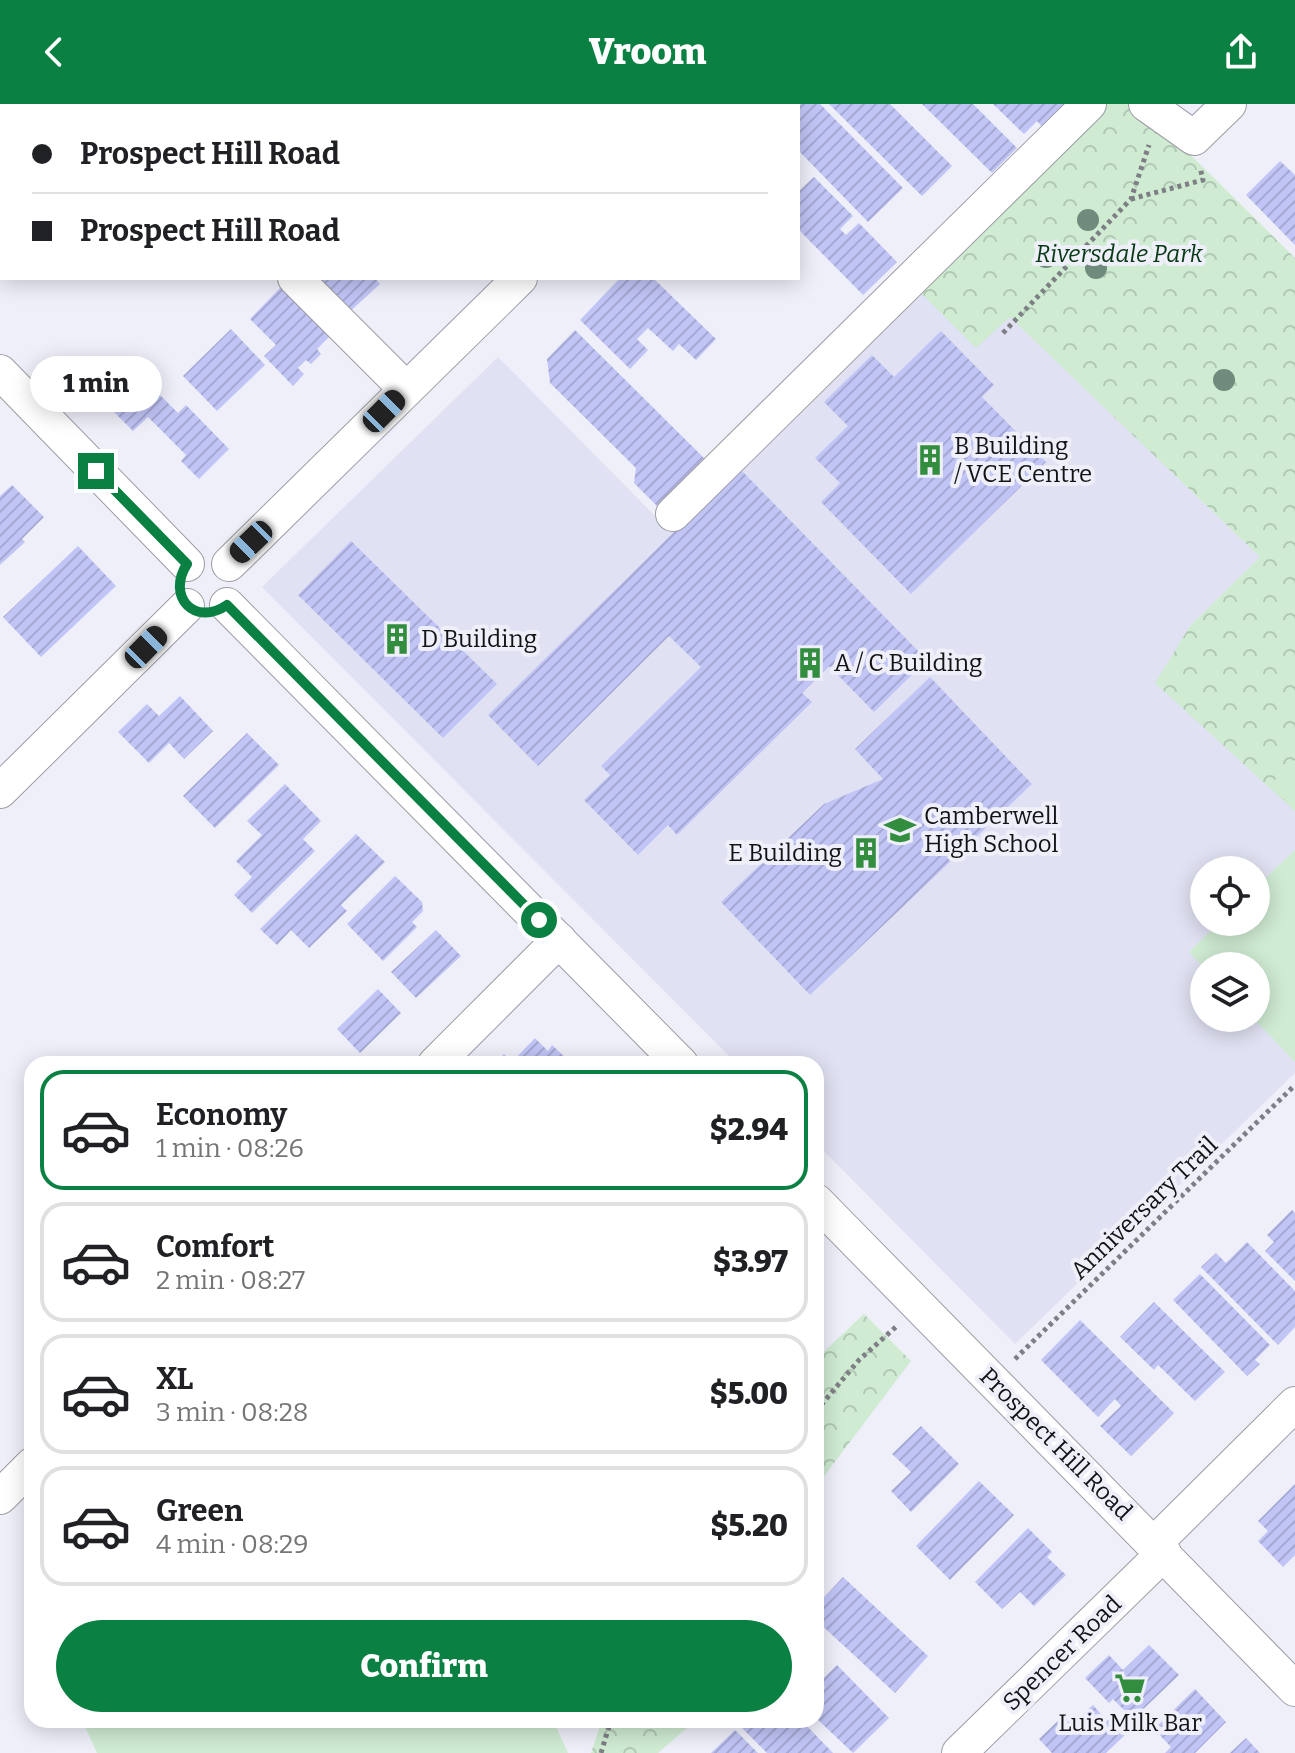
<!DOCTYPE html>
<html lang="en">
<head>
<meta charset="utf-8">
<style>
  :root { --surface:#fff; --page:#f6f6f6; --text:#202124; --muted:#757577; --line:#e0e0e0; --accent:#0b8043 }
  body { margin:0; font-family:Bitter,serif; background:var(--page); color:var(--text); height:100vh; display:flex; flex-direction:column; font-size:30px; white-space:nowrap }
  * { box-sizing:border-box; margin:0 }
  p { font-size:26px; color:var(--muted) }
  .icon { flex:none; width:44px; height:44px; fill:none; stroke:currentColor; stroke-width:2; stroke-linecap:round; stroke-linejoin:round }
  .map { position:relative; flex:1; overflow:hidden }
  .details { position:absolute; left:24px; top:952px; width:800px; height:672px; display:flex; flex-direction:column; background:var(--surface); border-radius:24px; box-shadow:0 4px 20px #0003 }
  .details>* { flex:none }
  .guide { position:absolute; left:0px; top:0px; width:800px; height:176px; box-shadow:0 4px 20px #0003; display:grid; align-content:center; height:176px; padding:0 32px; background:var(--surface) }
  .controls { position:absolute; left:1190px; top:752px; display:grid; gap:16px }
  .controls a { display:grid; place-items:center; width:80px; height:80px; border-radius:50%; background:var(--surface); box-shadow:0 4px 20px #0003; font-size:40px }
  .end { position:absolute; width:36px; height:36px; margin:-18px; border:10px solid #0b8043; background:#fff; box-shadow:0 0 0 4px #fff }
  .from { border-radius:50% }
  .bubble { position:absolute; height:56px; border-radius:28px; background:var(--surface); box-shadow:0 4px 20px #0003; font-size:26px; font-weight:800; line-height:56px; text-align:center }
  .car { position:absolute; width:24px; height:48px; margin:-24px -12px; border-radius:10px; box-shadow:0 0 6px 2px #0007; background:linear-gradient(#222 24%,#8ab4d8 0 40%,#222 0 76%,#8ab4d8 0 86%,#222 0) }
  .guide b { display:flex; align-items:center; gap:28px; height:76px; font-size:30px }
  .guide b+b { border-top:2px solid var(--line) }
  .guide i { width:20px; height:20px; background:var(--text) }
  ul { padding:14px 0 0; list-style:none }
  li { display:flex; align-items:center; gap:24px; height:120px; margin:0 16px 12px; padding:0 16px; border:4px solid var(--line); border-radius:24px }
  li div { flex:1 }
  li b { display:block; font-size:30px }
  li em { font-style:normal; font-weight:800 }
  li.selected { border-color:var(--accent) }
  li>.icon { width:72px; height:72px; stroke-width:1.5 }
  .cta { display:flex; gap:16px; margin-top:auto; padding:16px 32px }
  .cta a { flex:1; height:92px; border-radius:48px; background:var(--accent); color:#fff; font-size:32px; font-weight:800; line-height:92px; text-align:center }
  header { display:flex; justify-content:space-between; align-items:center; height:104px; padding:0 32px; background:var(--accent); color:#fff; font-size:36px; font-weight:800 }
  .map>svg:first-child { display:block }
  .built { fill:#e0e1f2 }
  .park { fill:url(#park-crowns) }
  .pitch { fill:#cfebd2 }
  .building { fill:url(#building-hatch) }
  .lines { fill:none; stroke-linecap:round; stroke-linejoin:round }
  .minor-casing { stroke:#9d9da6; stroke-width:36 }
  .path { stroke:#7e7f85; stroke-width:5; stroke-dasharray:4 4; stroke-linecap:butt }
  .minor { stroke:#fff; stroke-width:34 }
  .tree { fill:#6f8b7c }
  .route { stroke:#0b8043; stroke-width:10 }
  .labels { text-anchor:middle; stroke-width:8; stroke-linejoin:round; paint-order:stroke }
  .park-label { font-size:24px; font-style:italic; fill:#073915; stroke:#eeeff9 }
  .poi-label { font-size:24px; fill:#131316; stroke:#eeeff9; text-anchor:start }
  .street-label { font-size:24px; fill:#131316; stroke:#eeeff9 }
</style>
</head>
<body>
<header><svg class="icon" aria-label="back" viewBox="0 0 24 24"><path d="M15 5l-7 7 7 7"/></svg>Vroom<svg class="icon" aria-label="share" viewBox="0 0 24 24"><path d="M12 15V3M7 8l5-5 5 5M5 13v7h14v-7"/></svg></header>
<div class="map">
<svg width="1295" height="1649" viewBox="0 0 1295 1649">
  <defs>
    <pattern id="park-crowns" width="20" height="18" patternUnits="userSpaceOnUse" patternTransform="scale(2)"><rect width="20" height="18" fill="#cfebd2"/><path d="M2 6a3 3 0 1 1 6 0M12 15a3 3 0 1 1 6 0" fill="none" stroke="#b1c9b4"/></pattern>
    <pattern id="building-hatch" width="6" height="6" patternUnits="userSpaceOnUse" patternTransform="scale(2)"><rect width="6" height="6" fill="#c1c5f6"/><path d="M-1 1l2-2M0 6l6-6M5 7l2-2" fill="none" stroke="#a5a8d2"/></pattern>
  </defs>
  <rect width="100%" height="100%" fill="#eeeff9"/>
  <polygon class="built" points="913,181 1010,212 1260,453 1190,522 1270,681 1295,707 1295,746 1256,783 1256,766 1204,766 1204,818 1220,818 1189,848 1204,864 1204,914 1253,914 1295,958 1295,969 1015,1240 816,1039 816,960 737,960 262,483 498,253 666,423"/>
  <g class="park">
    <polygon points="1100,0 1139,0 1295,154 1295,707 1155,579 1190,522 1260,453 1010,213 976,244 913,181"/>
    <polygon points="864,1210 911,1257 816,1383 816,1255"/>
    <polygon points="602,1616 696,1616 658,1649 591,1649"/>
  </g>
  <g class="pitch">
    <polygon points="1295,656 1295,707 1270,681"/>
    <polygon points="1295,746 1295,958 1253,914 1256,914 1256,862 1204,862 1204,864 1189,848 1220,818 1256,818 1256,783"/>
    <polygon points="82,1616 553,1616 568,1649 97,1649"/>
  </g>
  <g class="building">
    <polygon points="798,0 820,0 903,84 868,118 798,46"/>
    <polygon points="829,0 890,0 952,62 922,92"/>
    <polygon points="922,0 973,0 1017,44 992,69"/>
    <polygon points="993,0 1069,0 1044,25 1037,17 1024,30"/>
    <polygon points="1280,57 1295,71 1295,141 1246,91"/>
    <polygon points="814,73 853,112 840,125 846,131 859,119 897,158 863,191 798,125 798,88"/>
    <polygon points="307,174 375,174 380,180 344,213"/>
    <polygon points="620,174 653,174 716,235 696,256 679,240 673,247 648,224 637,235 648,246 630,265 580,216"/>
    <polygon points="281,183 330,232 317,245 321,250 311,260 306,256 298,264 304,270 293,282 264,252 276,241 250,215"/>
    <polygon points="231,225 265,261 217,307 183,272"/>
    <polygon points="575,226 705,355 658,403 634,379 636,364 550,279 547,255"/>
    <polygon points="941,227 994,281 982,293 1046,358 911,490 821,398 840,379 815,354 848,322 824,298 872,251 894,273"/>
    <polygon points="145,276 178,309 186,301 229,345 199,375 181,357 186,351 148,313 133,327 113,307"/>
    <polygon points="739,364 927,556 874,608 829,562 802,589 812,598 677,731 668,721 638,751 584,696 610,671 601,662 701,563 669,532 538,662 488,611"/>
    <polygon points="12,381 44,413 22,435 25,438 0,461 0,392"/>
    <polygon points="351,437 497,580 443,634 298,491"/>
    <polygon points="78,442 116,482 41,553 3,513"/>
    <polygon points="930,573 1032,680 810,891 721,798 824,700 883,675 855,645"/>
    <polygon points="180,592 213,627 184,655 169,639 149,659 118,628 147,600 159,612"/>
    <polygon points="247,629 279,661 215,724 183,692"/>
    <polygon points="285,680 321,717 303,735 315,747 252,809 234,791 252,773 236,757 262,731 247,717"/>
    <polygon points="356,730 385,758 341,801 347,807 309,844 291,826 277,841 260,825"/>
    <polygon points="395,772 422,798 423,807 412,818 417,823 383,857 347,820"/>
    <polygon points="436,826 461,852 416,894 391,868"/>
    <polygon points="378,885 401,909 360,949 337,925"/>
    <polygon points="535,934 548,947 552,941 568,956 564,960 494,960 504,950 512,958"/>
    <polygon points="1292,1106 1295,1109 1295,1177 1265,1147 1274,1138 1267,1131"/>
    <polygon points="1247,1138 1295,1187 1295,1223 1278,1241 1201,1163 1216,1149 1226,1159"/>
    <polygon points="1200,1170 1270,1241 1255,1256 1260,1260 1247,1272 1173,1196"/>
    <polygon points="1154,1198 1225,1268 1195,1297 1158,1261 1154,1266 1120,1233"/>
    <polygon points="1080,1216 1174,1309 1131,1352 1100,1322 1121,1302 1115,1295 1098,1313 1041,1256"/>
    <polygon points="921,1322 959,1360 911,1408 891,1387 911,1368 892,1350"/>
    <polygon points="979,1377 1014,1411 950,1476 916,1442"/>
    <polygon points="1295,1380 1295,1451 1283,1463 1258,1437 1268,1427 1258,1417"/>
    <polygon points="1028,1424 1052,1448 1047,1453 1066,1471 1034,1502 1020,1488 1002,1505 975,1478"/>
    <polygon points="843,1473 928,1552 895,1589 816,1516 816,1502"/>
    <polygon points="1149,1541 1179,1571 1133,1615 1113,1595 1109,1599 1085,1574 1109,1551 1123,1566"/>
    <polygon points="837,1561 889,1614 853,1649 816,1614 816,1592 825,1583 820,1578"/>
    <polygon points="1195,1585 1226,1618 1195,1649 1165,1649 1171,1643 1154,1625"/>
    <polygon points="1093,1601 1107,1617 1112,1613 1127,1629 1106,1649 1052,1649 1039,1635 1067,1608 1076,1617"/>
    <polygon points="748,1616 801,1616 833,1649 767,1649 741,1623"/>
    <polygon points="735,1626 758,1649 711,1649"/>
    <polygon points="1246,1634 1260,1649 1230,1649"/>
  </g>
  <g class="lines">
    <defs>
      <g id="minor">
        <polyline points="1146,0 1194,34 1229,0"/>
        <polyline points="28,2 30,0"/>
        <polyline points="308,2 310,0"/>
        <polyline points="695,2 697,0"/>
        <polyline points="0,31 2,29"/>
        <polyline points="295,174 406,285"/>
        <polyline points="0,268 187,460"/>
        <polyline points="673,410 1089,0"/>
        <polyline points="229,460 520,174"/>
        <polyline points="227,501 681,960"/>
        <polyline points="0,687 187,502"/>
        <polyline points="435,960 559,836"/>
        <polyline points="816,1097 1295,1585"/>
        <polyline points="0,1393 32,1361"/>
        <polyline points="1155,1439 1295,1300"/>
        <polyline points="959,1649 1164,1449"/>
      </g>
    </defs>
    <use href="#minor" class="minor-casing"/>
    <g class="path">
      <polyline points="1131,95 1203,76 1200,63"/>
      <polyline points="1003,229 1131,95 1149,41"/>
      <polyline points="1015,1255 1295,981"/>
      <polyline points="816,1307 859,1256 898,1221"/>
      <polyline points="601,1649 611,1616"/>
    </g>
    <use href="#minor" class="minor"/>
  </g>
  <g class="tree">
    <circle cx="1088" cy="116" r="11"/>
    <circle cx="1046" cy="153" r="11"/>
    <circle cx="1096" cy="164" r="11"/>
    <circle cx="1224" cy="276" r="11"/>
  </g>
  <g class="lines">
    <path class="route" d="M 96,367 L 187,460 C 166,493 195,523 227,501 L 539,816"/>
  </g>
  <defs>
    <symbol id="building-bare" viewBox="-9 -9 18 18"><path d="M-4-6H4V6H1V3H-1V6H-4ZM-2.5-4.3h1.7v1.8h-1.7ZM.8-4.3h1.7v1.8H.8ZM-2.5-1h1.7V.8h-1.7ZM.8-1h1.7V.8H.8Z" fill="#328d3e" stroke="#eeeff9" stroke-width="2.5" paint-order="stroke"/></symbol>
    <symbol id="school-bare" viewBox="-9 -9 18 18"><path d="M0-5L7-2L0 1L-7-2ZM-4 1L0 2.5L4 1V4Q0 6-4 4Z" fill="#328d3e" stroke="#eeeff9" stroke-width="2.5" paint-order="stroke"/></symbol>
    <symbol id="supermarket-bare" viewBox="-9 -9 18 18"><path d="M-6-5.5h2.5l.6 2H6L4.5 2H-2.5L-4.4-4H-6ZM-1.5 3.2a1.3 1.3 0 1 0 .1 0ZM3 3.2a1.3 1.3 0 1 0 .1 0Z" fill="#328d3e" stroke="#eeeff9" stroke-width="2.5" paint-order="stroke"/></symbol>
  </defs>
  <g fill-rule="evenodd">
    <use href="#building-bare" x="908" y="334" width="44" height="44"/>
    <use href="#building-bare" x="375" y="513" width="44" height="44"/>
    <use href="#building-bare" x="788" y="537" width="44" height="44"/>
    <use href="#school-bare" x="878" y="704" width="44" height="44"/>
    <use href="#building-bare" x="844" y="727" width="44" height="44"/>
    <use href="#supermarket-bare" x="1108" y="1562" width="44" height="44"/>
  </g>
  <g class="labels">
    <g class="park-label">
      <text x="1119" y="158">Riversdale Park</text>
    </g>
    <g class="poi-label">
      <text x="954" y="350">B Building<tspan x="954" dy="28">/ VCE Centre</tspan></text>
      <text x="421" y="543">D Building</text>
      <text x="834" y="567">A / C Building</text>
      <text x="924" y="720">Camberwell<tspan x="924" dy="28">High School</tspan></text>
      <text x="842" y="757" text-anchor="end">E Building</text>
      <text x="1130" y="1627" text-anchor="middle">Luis Milk Bar</text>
    </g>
    <g class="street-label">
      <text transform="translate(1144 1104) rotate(-44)" y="8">Anniversary Trail</text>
      <text transform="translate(1056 1340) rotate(45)" y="8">Prospect Hill Road</text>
      <text transform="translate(1062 1549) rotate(-44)" y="8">Spencer Road</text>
    </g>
  </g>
</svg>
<div class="controls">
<a><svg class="icon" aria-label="locate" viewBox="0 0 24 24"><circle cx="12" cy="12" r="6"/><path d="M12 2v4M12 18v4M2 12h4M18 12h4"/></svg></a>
<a><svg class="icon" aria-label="layers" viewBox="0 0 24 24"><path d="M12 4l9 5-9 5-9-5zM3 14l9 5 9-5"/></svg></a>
</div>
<i class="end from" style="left:539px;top:816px"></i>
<i class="end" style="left:96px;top:367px"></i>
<div class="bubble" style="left:30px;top:252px;width:132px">1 min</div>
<i class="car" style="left:384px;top:307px;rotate:45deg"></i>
<i class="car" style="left:251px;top:438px;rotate:226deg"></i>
<i class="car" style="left:146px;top:543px;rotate:45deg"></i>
<div class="guide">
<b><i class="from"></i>Prospect Hill Road</b>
<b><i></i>Prospect Hill Road</b>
</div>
<section class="details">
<ul>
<li class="selected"><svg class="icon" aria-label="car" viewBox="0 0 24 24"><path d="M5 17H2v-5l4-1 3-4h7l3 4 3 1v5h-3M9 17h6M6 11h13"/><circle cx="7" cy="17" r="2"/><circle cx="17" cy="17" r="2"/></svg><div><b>Economy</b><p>1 min · 08:26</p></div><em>$2.94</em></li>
<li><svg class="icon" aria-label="car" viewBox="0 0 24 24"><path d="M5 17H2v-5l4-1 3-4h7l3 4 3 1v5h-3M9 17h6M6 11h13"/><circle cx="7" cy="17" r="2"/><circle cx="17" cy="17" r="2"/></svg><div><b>Comfort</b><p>2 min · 08:27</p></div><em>$3.97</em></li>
<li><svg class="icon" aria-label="car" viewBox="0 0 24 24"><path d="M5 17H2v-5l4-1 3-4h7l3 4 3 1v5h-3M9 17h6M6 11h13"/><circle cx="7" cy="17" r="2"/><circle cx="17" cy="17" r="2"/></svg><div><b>XL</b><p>3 min · 08:28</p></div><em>$5.00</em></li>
<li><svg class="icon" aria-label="car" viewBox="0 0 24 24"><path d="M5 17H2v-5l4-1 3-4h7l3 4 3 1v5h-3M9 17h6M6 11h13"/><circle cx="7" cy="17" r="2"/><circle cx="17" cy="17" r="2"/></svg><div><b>Green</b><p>4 min · 08:29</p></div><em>$5.20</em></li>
</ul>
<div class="cta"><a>Confirm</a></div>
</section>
</div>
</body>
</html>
